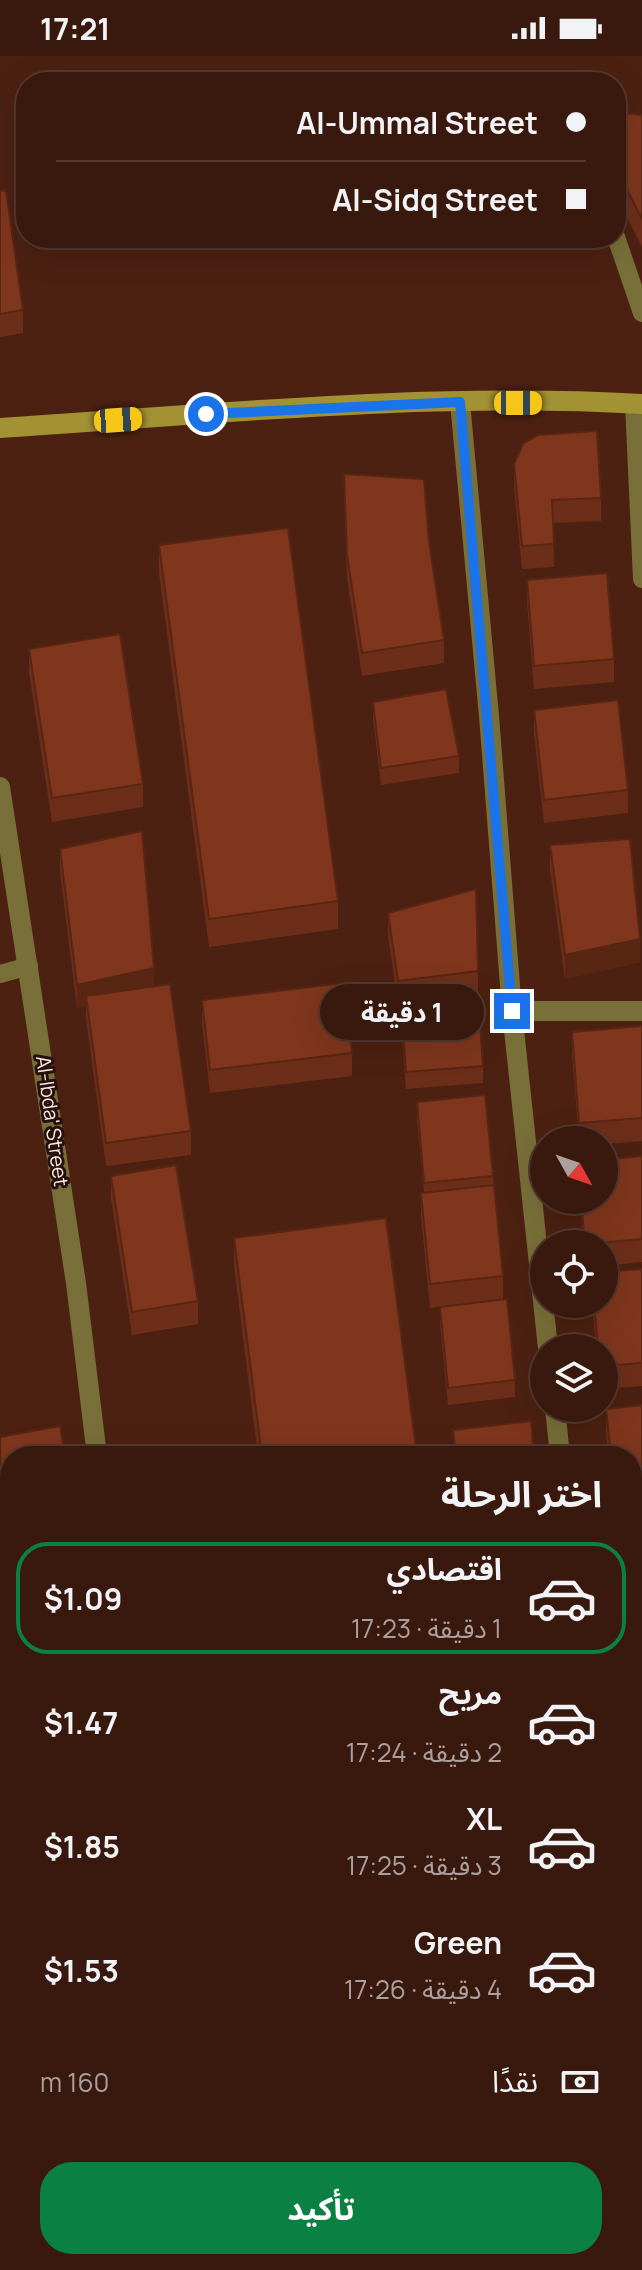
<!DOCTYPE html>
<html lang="ar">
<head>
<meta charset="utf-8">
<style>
  :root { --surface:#39190e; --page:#402217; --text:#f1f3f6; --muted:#aba09e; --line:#53382e; --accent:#0b8043 }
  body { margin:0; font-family:Manrope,"Noto Sans Arabic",sans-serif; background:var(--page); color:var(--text); direction:rtl; height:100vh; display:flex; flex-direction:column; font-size:30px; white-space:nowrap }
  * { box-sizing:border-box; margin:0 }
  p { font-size:26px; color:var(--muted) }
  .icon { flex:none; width:44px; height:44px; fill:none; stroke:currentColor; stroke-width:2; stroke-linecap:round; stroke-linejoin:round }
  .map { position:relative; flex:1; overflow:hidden; direction:ltr }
  .side { position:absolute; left:0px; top:1390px; width:642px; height:824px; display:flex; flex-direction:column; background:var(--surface); border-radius:32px 32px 0 0; box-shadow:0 8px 32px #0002,0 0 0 2px var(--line); direction:rtl }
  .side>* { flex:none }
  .top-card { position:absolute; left:16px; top:16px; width:610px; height:176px; border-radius:32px; box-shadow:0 8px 32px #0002,0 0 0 2px var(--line); direction:rtl; display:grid; align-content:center; height:176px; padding:0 40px; background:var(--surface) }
  .needle { width:52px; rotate:130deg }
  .controls { position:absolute; left:530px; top:1070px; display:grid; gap:16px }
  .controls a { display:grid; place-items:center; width:88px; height:88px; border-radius:50%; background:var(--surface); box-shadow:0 8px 32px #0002,0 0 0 2px var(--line); font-size:40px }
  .end { position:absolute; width:36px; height:36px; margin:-18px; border:10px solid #1a73e8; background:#fff; box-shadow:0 0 0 4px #fff }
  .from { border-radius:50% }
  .bubble { position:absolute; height:56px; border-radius:28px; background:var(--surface); box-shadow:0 8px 32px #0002,0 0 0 2px var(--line); font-size:26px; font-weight:700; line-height:56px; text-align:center; direction:rtl }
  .car { position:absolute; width:24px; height:48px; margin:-24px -12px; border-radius:10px; box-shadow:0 0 6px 2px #0007; background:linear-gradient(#f5c518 24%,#345 0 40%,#f5c518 0 76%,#345 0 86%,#f5c518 0) }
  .top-card b { display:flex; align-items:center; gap:28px; height:76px; font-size:30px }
  .top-card b+b { border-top:2px solid var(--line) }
  .top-card i { width:20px; height:20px; background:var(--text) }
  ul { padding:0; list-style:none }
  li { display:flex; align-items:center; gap:24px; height:112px; margin:0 16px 12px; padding:0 24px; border:4px solid transparent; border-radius:32px }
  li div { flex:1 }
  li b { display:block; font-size:30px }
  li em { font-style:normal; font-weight:700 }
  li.active { border-color:var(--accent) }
  li>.icon { width:72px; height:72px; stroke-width:1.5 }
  h2 { padding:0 40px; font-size:36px; line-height:96px }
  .pay { display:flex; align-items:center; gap:20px; height:88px; padding:0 40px; font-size:30px }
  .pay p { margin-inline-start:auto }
  .primary-button { display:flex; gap:16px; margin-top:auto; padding:16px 40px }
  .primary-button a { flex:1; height:92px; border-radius:32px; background:var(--accent); color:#fff; font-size:32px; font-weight:700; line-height:92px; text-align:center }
  .status { display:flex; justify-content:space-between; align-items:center; height:56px; padding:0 40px; background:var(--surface); direction:ltr }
  .status svg { height:22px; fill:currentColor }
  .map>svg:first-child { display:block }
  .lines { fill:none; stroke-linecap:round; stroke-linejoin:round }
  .lane { stroke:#796f38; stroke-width:18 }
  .street { stroke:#796f38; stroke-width:20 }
  .secondary { stroke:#a39234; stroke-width:20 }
  .wall { fill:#6d2e19 }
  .shaded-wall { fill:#592614 }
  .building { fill:#7f361d; stroke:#592614; stroke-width:2 }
  .route { stroke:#1a73e8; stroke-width:10 }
  .labels { text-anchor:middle; stroke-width:6; stroke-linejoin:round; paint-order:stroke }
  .street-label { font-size:20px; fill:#ffe7e0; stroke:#25110b }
</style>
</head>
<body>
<div class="status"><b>17:21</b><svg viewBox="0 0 49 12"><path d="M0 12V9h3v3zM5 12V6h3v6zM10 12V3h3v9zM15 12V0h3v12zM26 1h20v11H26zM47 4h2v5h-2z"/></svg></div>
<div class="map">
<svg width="642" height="2214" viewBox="0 0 642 2214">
  <rect width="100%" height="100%" fill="#4c2112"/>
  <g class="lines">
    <g class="lane">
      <polyline points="616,181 642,257"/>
      <polyline points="634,348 642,523"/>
      <polyline points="0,918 29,910"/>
    </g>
    <g class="street">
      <polyline points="460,346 489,660 512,955 548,1292"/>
      <polyline points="0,731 76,1227 97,1400"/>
      <polyline points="512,955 642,955"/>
      <polyline points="555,1352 560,1400"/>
      <polyline points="632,1899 642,1899"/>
      <polyline points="69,2204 70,2214"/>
    </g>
    <g class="secondary">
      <path d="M 0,372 C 213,358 428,336 642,348"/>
      <polyline points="632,1541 642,1541"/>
      <polyline points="0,1548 10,1548"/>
    </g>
  </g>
  <g class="wall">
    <polygon points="616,56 642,59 642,191 619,145 619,116 616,116"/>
    <polygon points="0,135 23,254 23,277 0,281"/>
    <polygon points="514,408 601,442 601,465 553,467 554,511 522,513 514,431"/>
    <polygon points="344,418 429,486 444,584 444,607 362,620 347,522"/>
    <polygon points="159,489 338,845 338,873 209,891 159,517"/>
    <polygon points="527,524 614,603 614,626 534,633 527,547"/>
    <polygon points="29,593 143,728 143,751 52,766 29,616"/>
    <polygon points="373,646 459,700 459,717 381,729 373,663"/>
    <polygon points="534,654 628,734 628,757 544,767 534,678"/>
    <polygon points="550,789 640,906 565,923 550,813"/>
    <polygon points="60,793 154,930 191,1075 191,1099 106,1110 86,963 86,950 77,952 60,816"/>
    <polygon points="388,857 478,915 478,938 432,944 483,1010 483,1027 406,1033 401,963 401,948 398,948 388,880"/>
    <polygon points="202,944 352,997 352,1020 210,1037 202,967"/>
    <polygon points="642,970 642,1085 604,1088 604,1084 579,1084 572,999 572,976"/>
    <polygon points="417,1046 493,1120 503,1220 503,1243 430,1252 421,1160 421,1137 424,1137 417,1063"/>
    <polygon points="642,1100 642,1206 604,1210 604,1188 583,1188 580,1144 604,1144"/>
    <polygon points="111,1120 198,1245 198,1268 132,1279 111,1143"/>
    <polygon points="234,1182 417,1400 258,1400 234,1210"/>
    <polygon points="642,1213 642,1330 604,1333 604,1292 596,1292 592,1248 604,1248"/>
    <polygon points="440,1251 515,1324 515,1341 448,1349 440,1268"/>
    <polygon points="642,1349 642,1485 637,1486 632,1482 632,1400 608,1400 606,1377 606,1353"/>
    <polygon points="453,1374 534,1400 454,1400"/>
    <polygon points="0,1381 10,1400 10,1480 1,1482"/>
    <polygon points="0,1653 10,1726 10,1743 0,1744"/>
    <polygon points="0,2131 8,2181 8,2204 0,2205"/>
    <polygon points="370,2204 442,2204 442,2214 371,2214"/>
  </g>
  <g class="shaded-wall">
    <polygon points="640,883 640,906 565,923 565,899"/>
    <polygon points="154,912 154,935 86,940 86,950 77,952 77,929"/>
    <polygon points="642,1705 642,1728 632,1730 632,1707"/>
    <polygon points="642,2157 642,2180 632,2182 632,2159"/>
  </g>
  <g class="building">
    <polygon points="616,56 642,59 642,163 619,118 624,90 616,88"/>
    <polygon points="6,134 23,254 0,258 0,135"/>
    <polygon points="597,375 601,442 552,444 554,488 522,490 514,408 523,388 538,379"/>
    <polygon points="344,418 424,423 429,486 444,584 362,597 347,499"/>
    <polygon points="288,472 338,845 209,863 159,489"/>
    <polygon points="607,517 614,603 534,610 527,524"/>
    <polygon points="120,578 143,728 52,742 29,593"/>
    <polygon points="446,633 459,700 381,712 373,646"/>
    <polygon points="618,644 628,734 544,744 534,654"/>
    <polygon points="142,775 154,912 77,929 60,793"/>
    <polygon points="630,783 640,883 565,899 550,789"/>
    <polygon points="476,833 478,915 398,925 388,857"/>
    <polygon points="344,927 352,997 210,1014 202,944"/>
    <polygon points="170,928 191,1075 106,1087 86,940"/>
    <polygon points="478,940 483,1010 406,1016 401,946"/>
    <polygon points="642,970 642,1062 579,1067 572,976"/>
    <polygon points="485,1039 493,1120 424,1127 417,1046"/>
    <polygon points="642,1100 642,1183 585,1188 581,1144 604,1144 604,1104"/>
    <polygon points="176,1109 198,1245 132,1256 111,1120"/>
    <polygon points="494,1129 503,1220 430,1228 421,1137"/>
    <polygon points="386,1162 417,1400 262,1400 234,1182"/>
    <polygon points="642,1213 642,1307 604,1310 604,1292 598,1292 594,1248 604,1248 604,1216"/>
    <polygon points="507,1243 515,1324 448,1332 440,1251"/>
    <polygon points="642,1349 642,1462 637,1463 632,1458 632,1400 611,1400 606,1353"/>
    <polygon points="531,1365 534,1400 456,1400 453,1374"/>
    <polygon points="60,1370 65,1400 10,1400 10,1457 1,1459 0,1381"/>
    <polygon points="634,1603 642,1604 642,1705 632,1707 632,1604"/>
    <polygon points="0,1653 10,1726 0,1727"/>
    <polygon points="632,2062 642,2109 642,2157 632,2159"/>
    <polygon points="0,2131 8,2181 0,2182"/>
    <polygon points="31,2204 33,2214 0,2214 0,2210"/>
  </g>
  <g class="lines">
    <polyline class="route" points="206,358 460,346 512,955"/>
  </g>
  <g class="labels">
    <g class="street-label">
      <text transform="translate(52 1065) rotate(82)" y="7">Al-Ibda' Street</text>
    </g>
  </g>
</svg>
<div class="controls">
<a><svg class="needle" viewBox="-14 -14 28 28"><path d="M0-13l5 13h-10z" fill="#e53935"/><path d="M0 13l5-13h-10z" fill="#aba09e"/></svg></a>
<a><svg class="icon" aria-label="locate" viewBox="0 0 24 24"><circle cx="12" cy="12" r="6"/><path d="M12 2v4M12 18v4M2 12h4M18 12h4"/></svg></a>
<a><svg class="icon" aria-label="layers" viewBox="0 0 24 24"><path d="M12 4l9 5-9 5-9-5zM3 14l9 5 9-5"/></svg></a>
</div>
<i class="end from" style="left:206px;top:358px"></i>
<i class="end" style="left:512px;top:955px"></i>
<div class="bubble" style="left:320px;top:928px;width:164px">1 دقيقة</div>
<i class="car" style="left:518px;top:347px;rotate:90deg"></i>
<i class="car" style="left:118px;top:364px;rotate:86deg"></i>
<div class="top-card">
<b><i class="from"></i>Al-Ummal Street</b>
<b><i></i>Al-Sidq Street</b>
</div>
<section class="side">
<h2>اختر الرحلة</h2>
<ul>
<li class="active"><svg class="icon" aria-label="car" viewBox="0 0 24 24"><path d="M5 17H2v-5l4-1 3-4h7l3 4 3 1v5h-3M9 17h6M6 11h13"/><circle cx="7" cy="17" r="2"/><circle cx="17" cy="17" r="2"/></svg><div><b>اقتصادي</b><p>1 دقيقة · 17:23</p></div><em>$1.09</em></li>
<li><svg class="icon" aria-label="car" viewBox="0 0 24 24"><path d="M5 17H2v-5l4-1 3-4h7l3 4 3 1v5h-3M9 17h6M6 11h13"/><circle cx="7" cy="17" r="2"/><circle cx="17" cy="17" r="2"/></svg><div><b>مريح</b><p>2 دقيقة · 17:24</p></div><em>$1.47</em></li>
<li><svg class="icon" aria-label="car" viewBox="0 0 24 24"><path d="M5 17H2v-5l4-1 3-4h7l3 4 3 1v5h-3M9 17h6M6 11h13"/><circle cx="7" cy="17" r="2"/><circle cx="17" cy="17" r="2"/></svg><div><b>XL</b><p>3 دقيقة · 17:25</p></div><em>$1.85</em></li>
<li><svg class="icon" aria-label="car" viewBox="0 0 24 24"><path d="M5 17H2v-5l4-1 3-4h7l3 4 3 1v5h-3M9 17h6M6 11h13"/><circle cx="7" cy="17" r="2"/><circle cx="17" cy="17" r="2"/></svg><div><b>Green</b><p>4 دقيقة · 17:26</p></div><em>$1.53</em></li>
</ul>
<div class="pay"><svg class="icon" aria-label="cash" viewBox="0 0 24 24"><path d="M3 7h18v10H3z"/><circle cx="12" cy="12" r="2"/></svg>نقدًا<p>160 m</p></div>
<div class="primary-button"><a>تأكيد</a></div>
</section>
</div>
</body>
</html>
